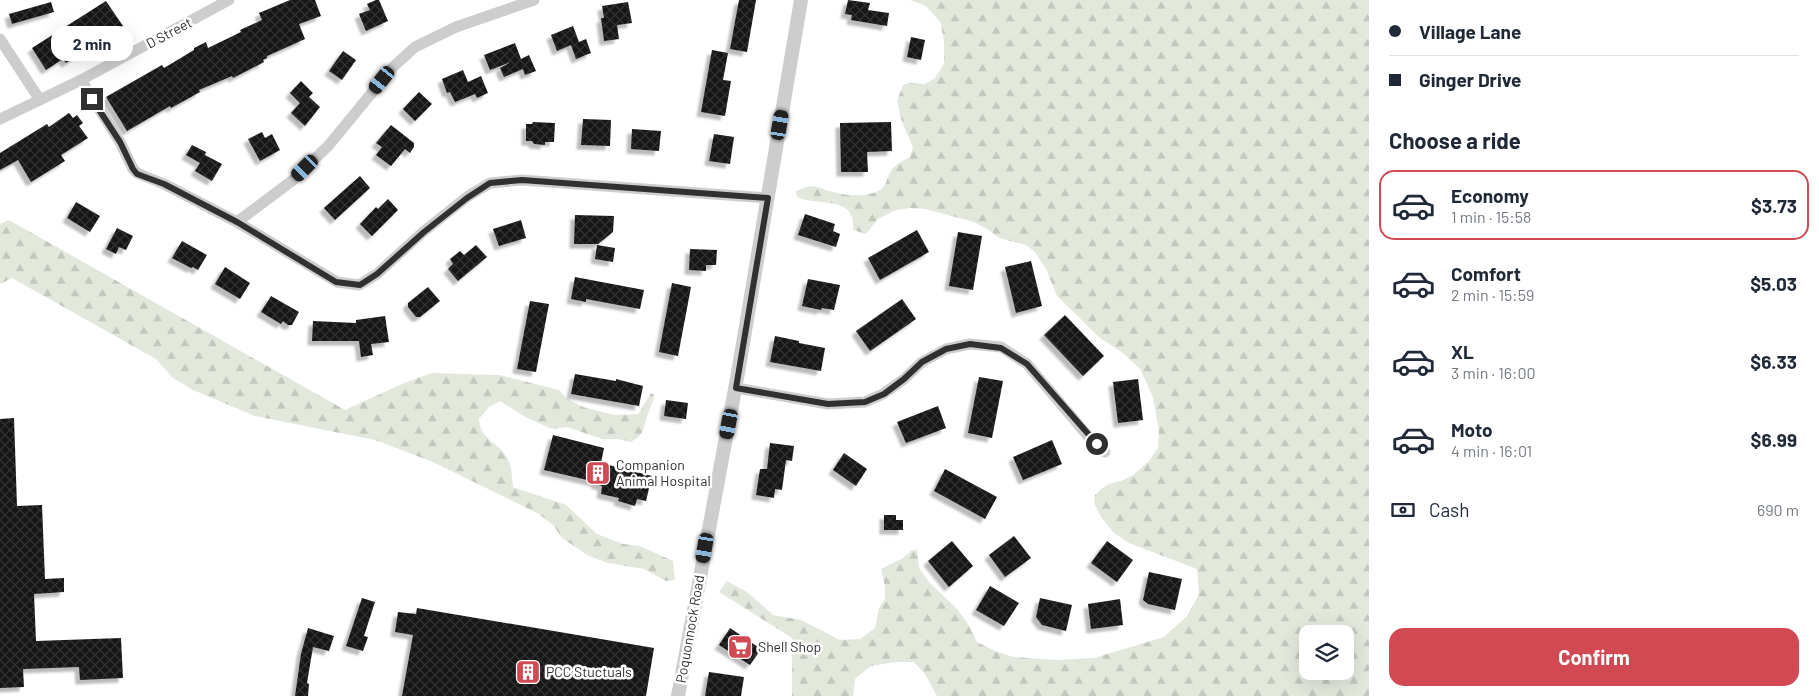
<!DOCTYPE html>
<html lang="en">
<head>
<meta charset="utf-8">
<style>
  :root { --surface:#fff; --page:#f2f2f3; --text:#1f2937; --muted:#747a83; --line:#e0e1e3; --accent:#d04953 }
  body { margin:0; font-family:Barlow,sans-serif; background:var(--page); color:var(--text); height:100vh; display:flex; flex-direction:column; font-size:19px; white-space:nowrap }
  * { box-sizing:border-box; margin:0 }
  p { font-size:16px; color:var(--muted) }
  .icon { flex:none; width:28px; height:28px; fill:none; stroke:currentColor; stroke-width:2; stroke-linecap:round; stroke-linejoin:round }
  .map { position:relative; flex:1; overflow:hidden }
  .panel { display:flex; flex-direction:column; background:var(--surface); width:450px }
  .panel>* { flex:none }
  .guide { display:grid; align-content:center; height:110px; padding:0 20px; background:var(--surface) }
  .tools { position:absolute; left:1299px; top:625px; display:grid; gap:10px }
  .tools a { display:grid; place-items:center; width:55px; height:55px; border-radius:10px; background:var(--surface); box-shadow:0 5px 20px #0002; font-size:25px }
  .end { position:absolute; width:22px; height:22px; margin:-11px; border:6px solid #303030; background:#fff; box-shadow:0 0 0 2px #fff }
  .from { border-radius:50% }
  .bubble { position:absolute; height:35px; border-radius:15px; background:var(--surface); box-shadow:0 5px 20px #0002; font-size:16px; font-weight:700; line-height:35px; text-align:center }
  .car { position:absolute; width:15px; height:30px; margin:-15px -8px; border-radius:6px; box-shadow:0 0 4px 1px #0007; background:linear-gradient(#222 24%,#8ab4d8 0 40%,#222 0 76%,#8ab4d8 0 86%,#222 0) }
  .guide b { display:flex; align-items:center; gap:18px; height:48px; font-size:19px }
  .guide b+b { border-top:1px solid var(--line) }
  .guide i { width:12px; height:12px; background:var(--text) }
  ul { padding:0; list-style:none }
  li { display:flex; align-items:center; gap:15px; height:70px; margin:0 10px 8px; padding:0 10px; border:2px solid transparent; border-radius:15px }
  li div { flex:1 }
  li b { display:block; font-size:19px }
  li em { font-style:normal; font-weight:700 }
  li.active { border-color:var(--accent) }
  li>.icon { width:45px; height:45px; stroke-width:1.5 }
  h2 { padding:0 20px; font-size:22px; line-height:60px }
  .pay { display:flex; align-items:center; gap:12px; height:55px; padding:0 20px; font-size:19px }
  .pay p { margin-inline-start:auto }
  .button { display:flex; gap:10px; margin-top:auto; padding:10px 20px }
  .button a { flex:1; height:58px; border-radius:15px; background:var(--accent); color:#fff; font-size:20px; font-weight:700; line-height:58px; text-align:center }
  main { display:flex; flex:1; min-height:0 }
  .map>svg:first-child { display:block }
  .forest { fill:url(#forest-firs); fill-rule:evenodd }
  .building { fill:url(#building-cross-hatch); filter:url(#shadow) }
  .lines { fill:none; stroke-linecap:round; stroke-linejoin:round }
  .minor { stroke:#cdcdcd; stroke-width:11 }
  .tertiary { stroke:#cdcdcd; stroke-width:14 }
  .route { stroke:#303030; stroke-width:6 }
  .labels { text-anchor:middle; stroke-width:5; stroke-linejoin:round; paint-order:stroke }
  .street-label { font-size:14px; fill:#303030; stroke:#fff }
  .poi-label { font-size:14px; fill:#303030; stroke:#fff; text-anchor:start }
</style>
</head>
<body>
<main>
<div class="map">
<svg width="1369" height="696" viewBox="0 0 1369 696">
  <defs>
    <pattern id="forest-firs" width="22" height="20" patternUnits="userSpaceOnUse" patternTransform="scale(1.25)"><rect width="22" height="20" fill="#e3e8dd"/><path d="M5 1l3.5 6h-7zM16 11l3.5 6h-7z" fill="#c3c7be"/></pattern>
    <pattern id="building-cross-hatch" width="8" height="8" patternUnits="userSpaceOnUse" patternTransform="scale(1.25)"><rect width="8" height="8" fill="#171717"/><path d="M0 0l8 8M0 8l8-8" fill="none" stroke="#303030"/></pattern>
    <filter id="shadow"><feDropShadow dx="-4.5" dy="4.5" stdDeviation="1" flood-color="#0004"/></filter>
  </defs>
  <rect width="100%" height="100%" fill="#fff"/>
  <g class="forest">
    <path d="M 910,0 L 1369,0 L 1369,696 L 937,696 L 925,674 L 914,662 L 896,662 L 871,666 L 855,679 L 853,696 L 792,696 L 792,638 L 719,592 L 727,581 L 747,592 L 773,615 L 801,620 L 840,640 L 860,639 L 875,628 L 879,608 L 885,599 L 885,587 L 881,569 L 903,558 L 911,551 L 917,549 L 919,568 L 929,582 L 957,609 L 968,624 L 977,642 L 995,651 L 1013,657 L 1057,660 L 1094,658 L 1164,637 L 1187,616 L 1199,594 L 1197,569 L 1129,543 L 1114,533 L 1101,517 L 1094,503 L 1095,495 L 1101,489 L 1109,484 L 1121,481 L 1133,475 L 1149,461 L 1158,448 L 1159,431 L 1153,398 L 1141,370 L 1123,353 L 1100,338 L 1057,296 L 1046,269 L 1035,252 L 1026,245 L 999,238 L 989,230 L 974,222 L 925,209 L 911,208 L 896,210 L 878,219 L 866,234 L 853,230 C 857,194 817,207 797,197 L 796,191 C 800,190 804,187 807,187 C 814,185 820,188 826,190 C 841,195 861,198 876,192 C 887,188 886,179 891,171 C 895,164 903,161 910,157 L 913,147 L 902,122 L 897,101 L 903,85 L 910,83 L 925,84 L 935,78 L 944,64 L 944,42 L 941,23 L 926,6 ZM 1308,634 L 1345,634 L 1345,671 L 1308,671 Z"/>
    <path d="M 9,220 L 345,410 L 404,383 L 432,373 L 499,375 L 559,390 L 566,398 L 583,407 L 614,415 L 638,414 L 651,393 L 654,395 C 654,401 651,405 649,411 C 643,426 646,434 631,442 L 618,439 L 602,439 L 567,427 L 552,429 L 525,417 L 500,401 L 489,407 L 479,419 C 481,441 496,440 506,456 C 512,464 512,478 513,487 L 566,505 L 597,534 L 623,544 L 640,546 L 673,561 L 675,580 L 666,581 L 644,569 L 608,563 L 589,556 L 562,538 L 554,526 L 539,514 L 433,462 L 375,440 L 255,416 L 193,390 L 173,378 L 156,359 L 12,278 L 0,284 L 0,224 Z"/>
  </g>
  <g class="building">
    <polygon points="290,0 315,0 321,16 299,24 305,39 267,56 267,58 263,60 264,62 233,78 232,76 199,90 200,92 171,108 170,106 127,131 106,97 162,65 164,68 194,50 194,48 206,42 208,48 241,32 240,30 262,20 259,13"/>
    <polygon points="376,0 379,0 388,21 366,31 359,14 370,10 367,4"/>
    <polygon points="739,0 756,0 747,52 730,49"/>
    <polygon points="848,0 870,3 868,10 889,13 887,26 851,20 852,15 845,14"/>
    <polygon points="106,1 123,26 66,63 63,59 46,70 32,48"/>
    <polygon points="51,2 54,12 12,24 9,14"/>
    <polygon points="628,2 632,23 617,25 619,39 604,41 601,18 604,18 602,6"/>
    <polygon points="573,26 579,42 586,39 591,53 576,59 571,45 557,51 551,35"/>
    <polygon points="911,37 925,40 921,60 907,57"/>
    <polygon points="515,43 521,59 529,55 536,71 525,75 523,69 504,77 500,68 511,62 490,70 484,55"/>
    <polygon points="712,50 728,53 723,80 731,81 725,116 701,112"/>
    <polygon points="343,51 356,60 342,80 329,71"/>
    <polygon points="463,70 468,82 481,76 488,93 477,98 475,94 455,102 450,92 447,93 442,79"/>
    <polygon points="301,81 313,93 309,97 320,107 305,126 291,113 300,103 290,93"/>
    <polygon points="419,92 432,104 415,121 403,109"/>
    <polygon points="69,113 73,118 77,115 83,123 79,126 88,138 61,155 65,161 31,182 18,160 0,170 0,153 47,124 49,127"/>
    <polygon points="583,119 611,120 610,146 581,145"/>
    <polygon points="533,122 555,123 554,142 545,142 545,145 534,144 532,141 526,141 526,124 532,124"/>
    <polygon points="891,122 892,151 867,152 868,172 841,172 840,123"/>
    <polygon points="391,125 414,143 414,147 410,153 405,149 391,166 376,155 382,147 376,143"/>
    <polygon points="632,129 661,131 659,151 631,149"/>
    <polygon points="262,132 265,138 272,134 280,150 260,161 248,139"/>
    <polygon points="714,134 734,137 730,164 709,161"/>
    <polygon points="192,145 206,152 205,155 222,164 212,181 195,171 200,163 186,155"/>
    <polygon points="360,176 370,188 335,220 324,208"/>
    <polygon points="388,199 398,210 372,236 360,224 376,207 378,209"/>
    <polygon points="76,202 100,216 90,232 67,218"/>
    <polygon points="805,214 835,224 833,231 840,234 836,247 798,235"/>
    <polygon points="575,215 614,216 613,232 598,244 574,244"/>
    <polygon points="521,220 526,238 499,246 493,229"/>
    <polygon points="117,228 133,236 126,250 119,247 116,254 106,249"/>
    <polygon points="917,230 929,252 880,280 868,258"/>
    <polygon points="958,232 982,236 973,290 949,286"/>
    <polygon points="182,241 207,255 198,270 193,267 191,268 172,258"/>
    <polygon points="476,245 487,257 458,281 448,269 453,264 450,259 460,251 464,255"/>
    <polygon points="597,245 615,248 613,262 595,259"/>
    <polygon points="690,249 717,250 716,265 706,265 706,271 689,270"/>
    <polygon points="1031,261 1042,306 1016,313 1005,267"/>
    <polygon points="225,267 250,283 240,299 215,284"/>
    <polygon points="575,277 644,290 640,309 586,299 586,302 571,299"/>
    <polygon points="808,279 840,285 834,310 822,308 821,310 802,306"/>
    <polygon points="672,283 691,287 678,356 659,352"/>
    <polygon points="428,287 440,301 420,317 416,317 408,307 408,303"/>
    <polygon points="271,296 299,312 292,325 288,325 283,321 281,324 261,312"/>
    <polygon points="902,299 916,319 870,351 856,331"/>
    <polygon points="530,301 549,304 536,372 517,369"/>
    <polygon points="1065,315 1104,356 1083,376 1044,335"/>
    <polygon points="385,316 389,342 371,344 373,355 361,357 359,341 312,341 313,321 356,323 356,320"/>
    <polygon points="775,336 799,341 799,343 825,348 821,371 770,362"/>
    <polygon points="575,374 616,381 616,379 643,386 639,406 571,394"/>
    <polygon points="979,377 1003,381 992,438 968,433"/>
    <polygon points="1138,379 1143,420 1118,423 1113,382"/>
    <polygon points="666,400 688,403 686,419 664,416"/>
    <polygon points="938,406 946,428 906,443 897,422"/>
    <polygon points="14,418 17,506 42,505 45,579 64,578 64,592 34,594 36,641 121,638 123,678 80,680 79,667 23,669 24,687 0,688 0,419"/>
    <polygon points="553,435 604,448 601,463 652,476 646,501 637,499 635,506 618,501 619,498 601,494 602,486 595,484 596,482 544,470"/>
    <polygon points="1052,440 1062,464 1023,480 1013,457"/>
    <polygon points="770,443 794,446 792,461 786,460 782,490 775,489 774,498 756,495 760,469 767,469"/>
    <polygon points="844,453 867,469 856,486 833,470"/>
    <polygon points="945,469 997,497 985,519 934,491"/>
    <polygon points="884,515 896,515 896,520 903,520 903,530 884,530"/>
    <polygon points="1014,536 1031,558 1005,577 989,555"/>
    <polygon points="952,541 973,566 949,587 928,561"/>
    <polygon points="1107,541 1133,560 1117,582 1091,563"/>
    <polygon points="1149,572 1182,579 1175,610 1148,604 1143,600"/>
    <polygon points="990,586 1019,603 1004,626 976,610"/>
    <polygon points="362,598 375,602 364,636 368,637 363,651 346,646"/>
    <polygon points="1040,598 1072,605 1066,631 1042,625 1036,617"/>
    <polygon points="1120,599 1123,625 1091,629 1088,604"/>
    <polygon points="417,608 654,648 646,696 402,696 413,635 395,632 398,612 416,614"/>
    <polygon points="308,628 334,636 329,651 313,647 307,683 309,684 308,696 295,696 301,654"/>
    <polygon points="730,628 761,649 750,665 719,645"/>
    <polygon points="709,672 744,677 741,696 705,696"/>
  </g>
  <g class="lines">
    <g class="minor">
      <polyline points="0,39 40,100"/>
      <polyline points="81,80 120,142 133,169 137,173 164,184 237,222 337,282 359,285 377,274 423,232 467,197 490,183 522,180 768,198"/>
      <polyline points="0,119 81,80 229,0"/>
      <polyline points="237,222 293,180 329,145 393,67 415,47 456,27 534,0"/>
      <polyline points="736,388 828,404 865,402 883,394 904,379 922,362 946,349 970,344 1001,347 1027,364 1088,436 1105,452"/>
    </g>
    <polyline class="tertiary" points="678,696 738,373 801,0"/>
  </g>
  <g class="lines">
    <polyline class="route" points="92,99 120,142 133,169 137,174 164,184 237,222 336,282 360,285 377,274 424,232 467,198 490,183 522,180 768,198 736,388 828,404 865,402 884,394 904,379 922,362 946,349 970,344 1001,348 1027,364 1097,444"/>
  </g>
  <defs>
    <symbol id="building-square" viewBox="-11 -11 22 22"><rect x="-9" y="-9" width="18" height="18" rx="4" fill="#d04953" stroke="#fff"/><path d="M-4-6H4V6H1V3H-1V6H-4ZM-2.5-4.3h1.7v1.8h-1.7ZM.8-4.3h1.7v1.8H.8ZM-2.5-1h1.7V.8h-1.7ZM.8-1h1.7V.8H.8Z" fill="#fff"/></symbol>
    <symbol id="supermarket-square" viewBox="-11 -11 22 22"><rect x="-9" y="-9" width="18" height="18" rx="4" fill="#d04953" stroke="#fff"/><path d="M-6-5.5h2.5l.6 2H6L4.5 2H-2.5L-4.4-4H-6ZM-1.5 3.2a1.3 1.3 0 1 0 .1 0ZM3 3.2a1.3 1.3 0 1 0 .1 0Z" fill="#fff"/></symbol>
  </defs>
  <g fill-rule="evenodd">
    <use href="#building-square" x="584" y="459" width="28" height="28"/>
    <use href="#supermarket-square" x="726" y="633" width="28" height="28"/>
    <use href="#building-square" x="514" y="658" width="28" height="28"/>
  </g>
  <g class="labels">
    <g class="street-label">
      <text transform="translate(169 33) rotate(-28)" y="5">D Street</text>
      <text transform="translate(690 629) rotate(-80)" y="5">Poquonnock Road</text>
    </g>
    <g class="poi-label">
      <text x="616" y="470">Companion<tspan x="616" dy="16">Animal Hospital</tspan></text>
      <text x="758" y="652">Shell Shop</text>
      <text x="546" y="677">PCC Stuctuals</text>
    </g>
  </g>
</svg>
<div class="tools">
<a><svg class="icon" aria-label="layers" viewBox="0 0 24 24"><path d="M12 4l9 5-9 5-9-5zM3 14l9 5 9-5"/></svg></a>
</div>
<i class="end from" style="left:1097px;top:444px"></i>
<i class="end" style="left:92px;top:99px"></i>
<div class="bubble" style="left:51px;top:26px;width:82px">2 min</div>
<i class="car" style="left:382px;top:80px;rotate:219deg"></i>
<i class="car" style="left:780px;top:125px;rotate:10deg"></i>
<i class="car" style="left:305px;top:168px;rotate:225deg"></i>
<i class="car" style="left:729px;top:424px;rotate:191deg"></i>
<i class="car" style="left:705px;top:548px;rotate:190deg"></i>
</div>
<section class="panel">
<div class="guide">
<b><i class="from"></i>Village Lane</b>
<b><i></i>Ginger Drive</b>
</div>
<h2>Choose a ride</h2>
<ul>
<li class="active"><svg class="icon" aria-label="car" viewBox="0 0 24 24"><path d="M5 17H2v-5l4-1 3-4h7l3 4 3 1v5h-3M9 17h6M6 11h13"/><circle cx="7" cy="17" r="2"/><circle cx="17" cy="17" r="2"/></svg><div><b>Economy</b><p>1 min · 15:58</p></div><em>$3.73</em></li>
<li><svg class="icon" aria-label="car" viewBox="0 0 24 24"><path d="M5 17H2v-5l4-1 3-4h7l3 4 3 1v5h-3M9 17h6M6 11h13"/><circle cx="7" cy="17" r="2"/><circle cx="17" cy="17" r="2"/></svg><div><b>Comfort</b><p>2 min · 15:59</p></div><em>$5.03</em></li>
<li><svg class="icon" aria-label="car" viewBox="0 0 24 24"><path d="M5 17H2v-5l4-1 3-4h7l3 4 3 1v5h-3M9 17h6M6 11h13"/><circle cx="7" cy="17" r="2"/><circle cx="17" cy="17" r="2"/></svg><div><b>XL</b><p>3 min · 16:00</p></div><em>$6.33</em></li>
<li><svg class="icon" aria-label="car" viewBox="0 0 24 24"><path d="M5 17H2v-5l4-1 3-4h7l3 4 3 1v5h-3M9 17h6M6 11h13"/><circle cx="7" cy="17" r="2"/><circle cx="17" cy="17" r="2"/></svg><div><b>Moto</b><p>4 min · 16:01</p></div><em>$6.99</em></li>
</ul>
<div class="pay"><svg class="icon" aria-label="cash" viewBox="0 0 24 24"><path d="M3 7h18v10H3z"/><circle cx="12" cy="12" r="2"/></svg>Cash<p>690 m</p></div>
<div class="button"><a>Confirm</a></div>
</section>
</main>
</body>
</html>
